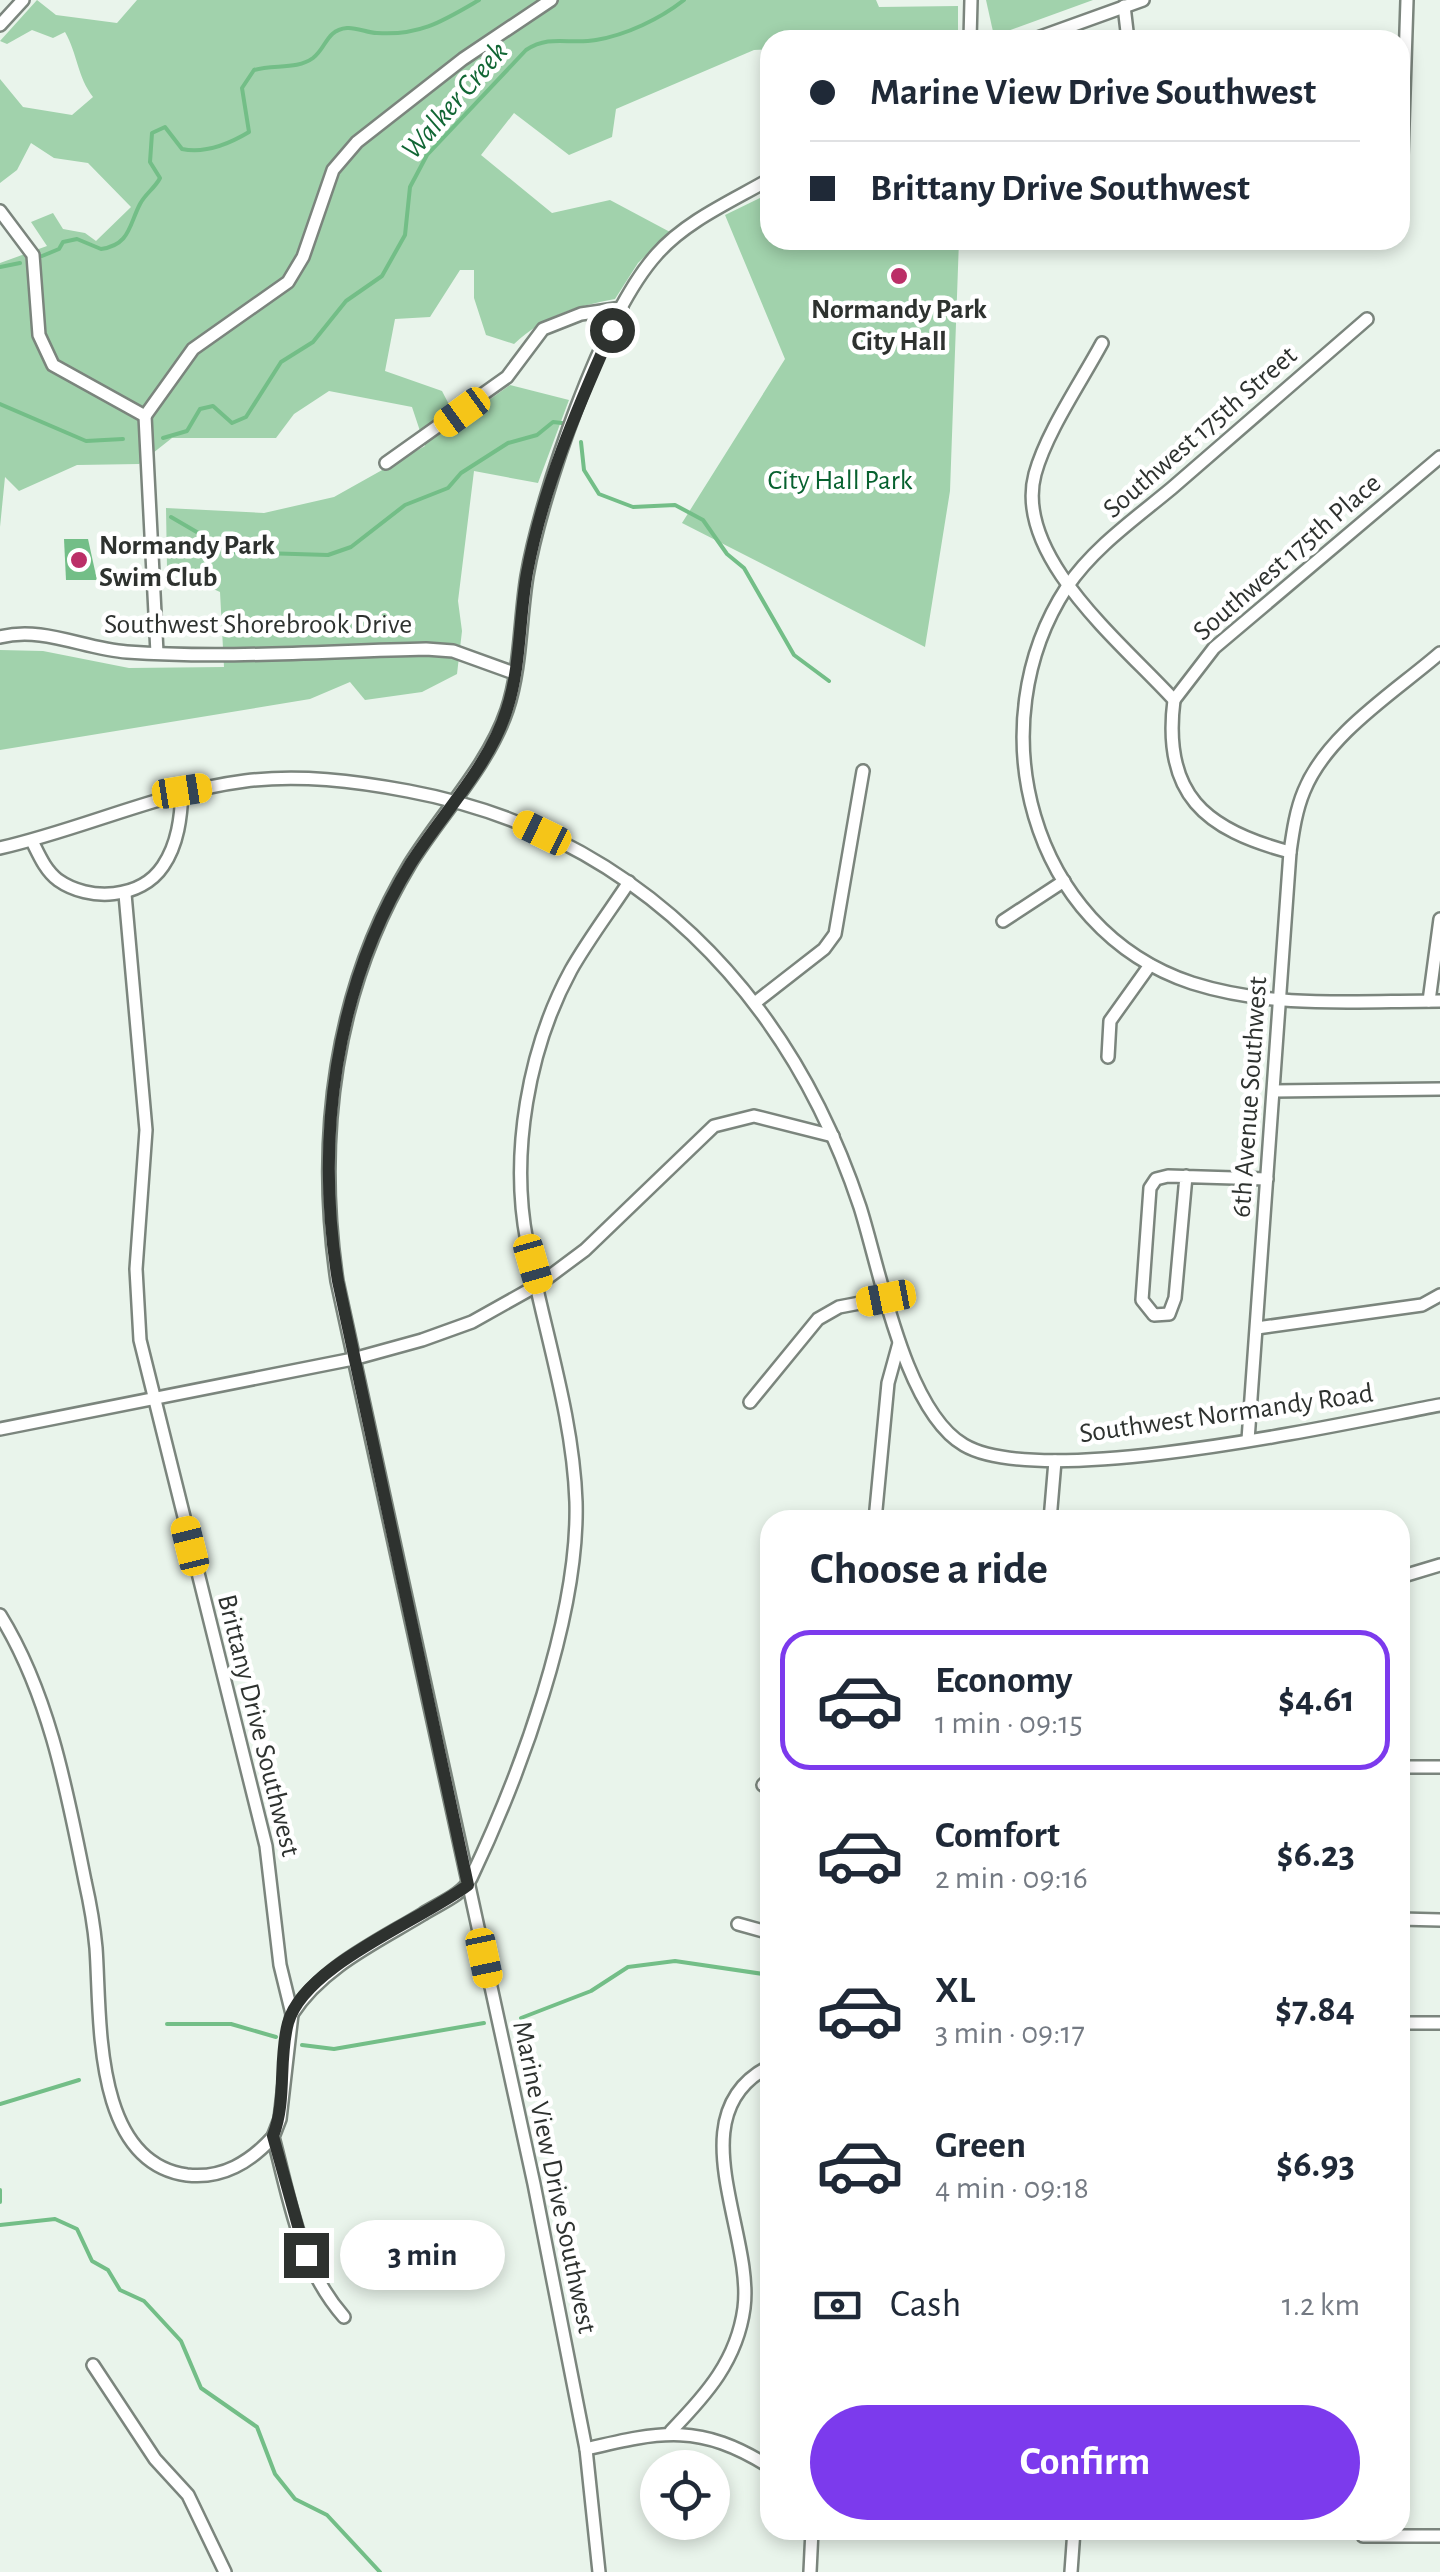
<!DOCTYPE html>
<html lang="en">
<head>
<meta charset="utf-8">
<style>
  :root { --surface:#fff; --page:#f2f2f3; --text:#1f2937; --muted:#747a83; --line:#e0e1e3; --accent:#7c3aed }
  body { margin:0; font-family:"Alegreya Sans",sans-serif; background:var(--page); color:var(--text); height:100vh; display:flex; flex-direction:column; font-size:38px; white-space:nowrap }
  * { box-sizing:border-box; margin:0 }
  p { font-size:32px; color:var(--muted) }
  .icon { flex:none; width:55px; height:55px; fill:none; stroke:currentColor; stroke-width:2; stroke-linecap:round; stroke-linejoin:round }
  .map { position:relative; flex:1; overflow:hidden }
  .sheet { position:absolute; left:760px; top:1510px; width:650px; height:1030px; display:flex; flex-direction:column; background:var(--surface); border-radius:30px; box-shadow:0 5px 15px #0003 }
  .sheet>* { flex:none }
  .hud { position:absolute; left:760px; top:30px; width:650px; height:220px; border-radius:30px; box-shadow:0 5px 15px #0003; display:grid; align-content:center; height:220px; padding:0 50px; background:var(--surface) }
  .tools { position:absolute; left:640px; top:2450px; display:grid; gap:20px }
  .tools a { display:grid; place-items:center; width:90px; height:90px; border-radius:50%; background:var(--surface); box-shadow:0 5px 15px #0003; font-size:50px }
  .end { position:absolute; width:45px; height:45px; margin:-22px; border:12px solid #2e322f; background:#fff; box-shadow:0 0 0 5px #fff }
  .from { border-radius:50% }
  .bubble { position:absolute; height:70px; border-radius:35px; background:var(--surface); box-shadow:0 5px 15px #0003; font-size:32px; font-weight:600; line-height:70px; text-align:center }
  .car { position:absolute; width:30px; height:60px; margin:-30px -15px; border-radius:12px; box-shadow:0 0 8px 2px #0007; background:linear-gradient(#f5c518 24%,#345 0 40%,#f5c518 0 76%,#345 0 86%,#f5c518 0) }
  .hud b { display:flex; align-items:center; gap:35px; height:95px; font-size:38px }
  .hud b+b { border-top:2px solid var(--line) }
  .hud i { width:25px; height:25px; background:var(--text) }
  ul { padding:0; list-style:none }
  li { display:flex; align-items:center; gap:30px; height:140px; margin:0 20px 15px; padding:0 30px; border:5px solid transparent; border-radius:30px }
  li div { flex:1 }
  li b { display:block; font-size:38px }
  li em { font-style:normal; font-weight:600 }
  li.selected { border-color:var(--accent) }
  li>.icon { width:90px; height:90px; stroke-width:1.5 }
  h2 { padding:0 50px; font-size:45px; line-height:120px }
  .pay { display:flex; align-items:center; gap:25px; height:110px; padding:0 50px; font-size:38px }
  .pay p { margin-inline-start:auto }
  .primary-button { display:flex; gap:20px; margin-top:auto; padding:20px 50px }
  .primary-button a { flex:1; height:115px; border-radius:60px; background:var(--accent); color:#fff; font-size:40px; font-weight:600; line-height:115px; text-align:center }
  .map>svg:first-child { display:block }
  .green { fill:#a1d2ac }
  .water { fill:#73be87 }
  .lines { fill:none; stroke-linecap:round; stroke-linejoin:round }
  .stream { stroke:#73be87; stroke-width:4 }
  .minor-casing { stroke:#7b857d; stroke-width:16 }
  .minor { stroke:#fff; stroke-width:11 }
  .route { stroke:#2e322f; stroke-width:12 }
  .poi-dot { fill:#bb2f67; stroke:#fff; stroke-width:4 }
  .labels { text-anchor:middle; stroke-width:9; stroke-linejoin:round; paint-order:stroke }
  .poi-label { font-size:28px; font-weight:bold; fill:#2e322f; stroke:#fff }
  .street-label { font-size:28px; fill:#2e322f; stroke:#fff }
  .park-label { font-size:28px; fill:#07612f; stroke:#fff }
  .water-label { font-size:30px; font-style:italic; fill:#116634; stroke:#fff }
</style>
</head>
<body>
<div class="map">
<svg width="1440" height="2572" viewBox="0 0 1440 2572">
  <rect width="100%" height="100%" fill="#e9f4eb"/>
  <g class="green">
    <path d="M 37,0 L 56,15 L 117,23 L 137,0 L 876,0 L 879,7 L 958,6 L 958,40 L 770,40 L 770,49 L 754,50 L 616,109 L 612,137 L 569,155 L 514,113 L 481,155 L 552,213 L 610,200 L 670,232 L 638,263 L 615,299 C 573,307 546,315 514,344 L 486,335 L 474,298 L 474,270 L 460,270 L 430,317 L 395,319 L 385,371 L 442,391 L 458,422 L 510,385 L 569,400 L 538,483 L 474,471 L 458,601 L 462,631 L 457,674 L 422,692 L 365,700 L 350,682 L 310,699 L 0,750 L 0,650 L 43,651 L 129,668 L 224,667 L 220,592 L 167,568 L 166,508 L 264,513 L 334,497 L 425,446 L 412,407 L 329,391 L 294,414 L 276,438 L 172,438 L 139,464 L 77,465 L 19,491 L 5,477 L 0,527 L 0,263 L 47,246 L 31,222 L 53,213 L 63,229 L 85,233 L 96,241 L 131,207 L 88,163 L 54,158 L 31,143 L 17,170 L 0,183 L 0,79 L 23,107 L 72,115 L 93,97 C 77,76 78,55 65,32 L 53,38 L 32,30 L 7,44 L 0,41 Z"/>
    <polygon points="986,0 1093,0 994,36"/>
    <polygon points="770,193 770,240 959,240 950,491 925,647 682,523 785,359 725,215"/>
  </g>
  <polygon class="water" points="64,539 88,539 97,580 66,580"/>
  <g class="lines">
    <g class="stream">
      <path d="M 42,256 L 59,249 L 63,242 L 77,239 L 101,249 C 130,245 129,225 140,204 C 145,194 155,188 160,178 L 150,162 L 152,133 L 165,127 L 182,149 C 206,154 229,144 249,132 L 242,88 L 254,70 C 273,64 297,70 313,58 C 327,47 326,30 347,28 C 356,27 368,33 377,33 C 420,36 443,21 479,0"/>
      <polyline points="0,267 20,263"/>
      <polyline points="0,404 86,441 123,439"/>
      <path d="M 163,438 L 187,431 L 200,409 L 213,406 L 232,423 L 246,417 L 281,362 L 313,342 L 346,301 L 382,276 L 405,235 L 410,187 L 427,155 L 526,50 C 551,34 569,45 596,40 C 626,35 660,19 684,0"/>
      <polyline points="581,442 584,470 599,494 633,507 675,505 703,520 727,554 744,568 794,655 829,681"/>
      <polyline points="171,517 231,552 328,555 351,547 405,505 448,488 461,473 508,443 537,435 553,422 562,423"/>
      <polyline points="521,2018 591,1991 628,1967 675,1961 770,1975"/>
      <polyline points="167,2024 231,2024 276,2037"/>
      <polyline points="302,2045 334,2049 484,2023"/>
      <polyline points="0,2104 79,2080"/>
      <polyline points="0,2190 0,2202"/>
      <polyline points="0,2225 55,2219 77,2229 92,2261 108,2270 120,2290 144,2301 181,2341 201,2388 257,2427 275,2474 295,2499 327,2515 380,2572"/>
    </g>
    <defs>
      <g id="minor">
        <polyline points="1124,6 1128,40"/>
        <polyline points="0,25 23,0"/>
        <polyline points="970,40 971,0"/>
        <polyline points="1032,40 1143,0"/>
        <polyline points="0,211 33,255 39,335 53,365 145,416"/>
        <polyline points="1400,217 1407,0"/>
        <path d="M 1367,319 C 1302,375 1237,432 1172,488 C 1136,518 1093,548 1067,587 C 977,724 1029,929 1192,983 C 1274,1009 1355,1001 1440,1001"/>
        <path d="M 1102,343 C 1081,382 1046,433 1035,474 C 1013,556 1123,644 1174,700 C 1162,794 1205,830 1290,852"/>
        <polyline points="145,416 193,349 288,282 303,257 333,170 357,142 463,59 551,0"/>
        <polyline points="145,416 157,653"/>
        <polyline points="386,463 507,377 543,329 581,314 622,308"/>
        <path d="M 0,637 C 43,626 84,649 127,652 C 226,659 327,651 426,649 L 453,651 L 514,673"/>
        <polyline points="1174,700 1214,648 1440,457"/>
        <path d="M 32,841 C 39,855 45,870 58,880 C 89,902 141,899 163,866 C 178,844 181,817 182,791"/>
        <path d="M 0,848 C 83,829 160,792 245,781 C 299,774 355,781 408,791 C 634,833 789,993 860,1207 C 880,1270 905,1411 964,1445 C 1042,1491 1344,1423 1440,1405"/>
        <path d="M 125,894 L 146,1130 L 136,1269 L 140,1340 L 266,1846 L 280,1965 L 292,2014 L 280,2119 L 273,2137 C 290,2200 299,2266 344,2317"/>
        <polyline points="1003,921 1064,881"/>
        <polyline points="1429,1001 1440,919"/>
        <polyline points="756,1002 824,949 835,934 863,771"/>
        <polyline points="1108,1057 1110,1021 1150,965"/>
        <polyline points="1274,1091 1440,1089"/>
        <polyline points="1186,1176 1175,1298 1169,1314 1154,1315 1142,1300 1150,1188 1156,1179 1168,1176 1267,1179"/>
        <polyline points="1257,1328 1422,1305 1440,1295"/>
        <polyline points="750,1402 818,1319 839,1307 886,1298"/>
        <polyline points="0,1429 353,1359 422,1340 472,1322 538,1285 585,1250 714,1126 754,1116 833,1136"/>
        <path d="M 1248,1440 L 1290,852 C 1293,831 1296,810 1304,791 C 1327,734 1395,692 1440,653"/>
        <polyline points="875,1520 888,1383 899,1343"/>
        <polyline points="1050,1520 1055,1461"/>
        <polyline points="1400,1577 1440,1565"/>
        <path d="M 0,1615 C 49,1694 67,1791 85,1881 C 90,1903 94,1926 96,1948 C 101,2017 92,2162 187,2175 C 223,2179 250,2162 273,2137"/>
        <polyline points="1400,1767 1440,1767"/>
        <polyline points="763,1785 770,1779"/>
        <polyline points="1400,1919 1440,1920"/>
        <polyline points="738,1924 770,1933"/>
        <path d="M 292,2014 C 322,1967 377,1942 423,1914 C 438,1904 463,1895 471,1878 C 520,1775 579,1617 576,1502 C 573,1414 543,1328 527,1242 C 510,1154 528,1049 571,970 C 588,940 610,911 629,882"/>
        <polyline points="1400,2023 1440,2023"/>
        <polyline points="93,2365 155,2459 188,2495 225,2572"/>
        <path d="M 671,2431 C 707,2394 737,2360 744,2308 C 754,2232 676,2113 770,2066"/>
        <path d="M 586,2449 C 662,2431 700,2423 770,2467"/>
        <polyline points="1363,2536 1440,2536"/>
        <path d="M 599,2572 L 586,2449 L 534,2184 L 337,1281 C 316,1138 334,990 410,864 C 441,814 488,766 507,710 C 521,669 520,619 527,576 C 541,494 602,315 657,254 C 686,221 732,201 770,179"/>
        <polyline points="810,2572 812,2530"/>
        <polyline points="1071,2572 1074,2530"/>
      </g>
    </defs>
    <use href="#minor" class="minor-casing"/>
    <use href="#minor" class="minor"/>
  </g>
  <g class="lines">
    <path class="route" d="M 306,2255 L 273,2136 C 287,2100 278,2060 288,2023 C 304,1965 422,1920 468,1885 L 338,1281 C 315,1139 334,988 411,863 C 442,814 490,765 507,709 C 521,666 519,617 527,573 C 543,487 577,409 612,330"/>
  </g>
  <g class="poi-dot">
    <circle cx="899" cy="276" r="10"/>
    <circle cx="79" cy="560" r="10"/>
  </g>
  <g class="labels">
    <g class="poi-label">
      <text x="899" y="318">Normandy Park<tspan x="899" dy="32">City Hall</tspan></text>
      <text x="99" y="554" text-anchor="start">Normandy Park<tspan x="99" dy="32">Swim Club</tspan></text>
    </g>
    <g class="street-label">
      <text transform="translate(1199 431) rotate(-41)" y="10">Southwest 175th Street</text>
      <text transform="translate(1286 556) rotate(-41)" y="10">Southwest 175th Place</text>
      <text x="258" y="633">Southwest Shorebrook Drive</text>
      <text transform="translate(1248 1097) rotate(-86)" y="10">6th Avenue Southwest</text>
      <text transform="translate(1226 1412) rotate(-8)" y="10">Southwest Normandy Road</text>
      <text transform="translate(260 1725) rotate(76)" y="10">Brittany Drive Southwest</text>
      <text transform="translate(556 2177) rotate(78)" y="10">Marine View Drive Southwest</text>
    </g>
    <g class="park-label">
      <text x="840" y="489">City Hall Park</text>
    </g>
    <g class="water-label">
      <text transform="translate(454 100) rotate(-49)" y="10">Walker Creek</text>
    </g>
  </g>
</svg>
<div class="tools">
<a><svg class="icon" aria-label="locate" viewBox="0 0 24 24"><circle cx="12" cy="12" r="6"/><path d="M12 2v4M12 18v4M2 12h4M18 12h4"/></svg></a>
</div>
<i class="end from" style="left:612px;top:330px"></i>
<i class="end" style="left:306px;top:2255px"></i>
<div class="bubble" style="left:340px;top:2220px;width:165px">3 min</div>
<i class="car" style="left:462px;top:412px;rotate:234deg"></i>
<i class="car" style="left:182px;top:791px;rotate:81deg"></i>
<i class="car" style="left:542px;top:833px;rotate:296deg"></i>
<i class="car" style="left:533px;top:1264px;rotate:164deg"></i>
<i class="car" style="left:886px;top:1298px;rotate:259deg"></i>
<i class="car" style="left:190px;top:1546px;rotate:346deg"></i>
<i class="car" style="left:484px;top:1958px;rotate:168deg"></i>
<div class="hud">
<b><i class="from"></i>Marine View Drive Southwest</b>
<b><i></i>Brittany Drive Southwest</b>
</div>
<section class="sheet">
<h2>Choose a ride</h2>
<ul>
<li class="selected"><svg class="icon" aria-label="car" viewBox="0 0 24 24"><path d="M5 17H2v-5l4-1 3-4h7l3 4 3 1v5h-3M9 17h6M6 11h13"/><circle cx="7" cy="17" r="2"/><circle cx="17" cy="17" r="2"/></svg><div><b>Economy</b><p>1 min · 09:15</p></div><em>$4.61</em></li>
<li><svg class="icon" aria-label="car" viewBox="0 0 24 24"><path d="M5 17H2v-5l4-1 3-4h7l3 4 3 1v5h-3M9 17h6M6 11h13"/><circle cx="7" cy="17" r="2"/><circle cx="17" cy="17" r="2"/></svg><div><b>Comfort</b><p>2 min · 09:16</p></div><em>$6.23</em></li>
<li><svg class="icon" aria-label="car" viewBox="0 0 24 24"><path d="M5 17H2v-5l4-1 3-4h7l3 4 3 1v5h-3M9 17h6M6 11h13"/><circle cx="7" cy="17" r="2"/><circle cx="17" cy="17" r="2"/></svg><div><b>XL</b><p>3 min · 09:17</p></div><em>$7.84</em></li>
<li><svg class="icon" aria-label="car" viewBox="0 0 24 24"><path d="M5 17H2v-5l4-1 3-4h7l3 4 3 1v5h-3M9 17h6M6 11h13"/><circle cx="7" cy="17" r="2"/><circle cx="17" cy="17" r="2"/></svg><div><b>Green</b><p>4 min · 09:18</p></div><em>$6.93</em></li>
</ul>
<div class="pay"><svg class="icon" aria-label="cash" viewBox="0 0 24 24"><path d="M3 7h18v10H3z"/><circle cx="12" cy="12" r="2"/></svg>Cash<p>1.2 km</p></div>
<div class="primary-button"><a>Confirm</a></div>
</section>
</div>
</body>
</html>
